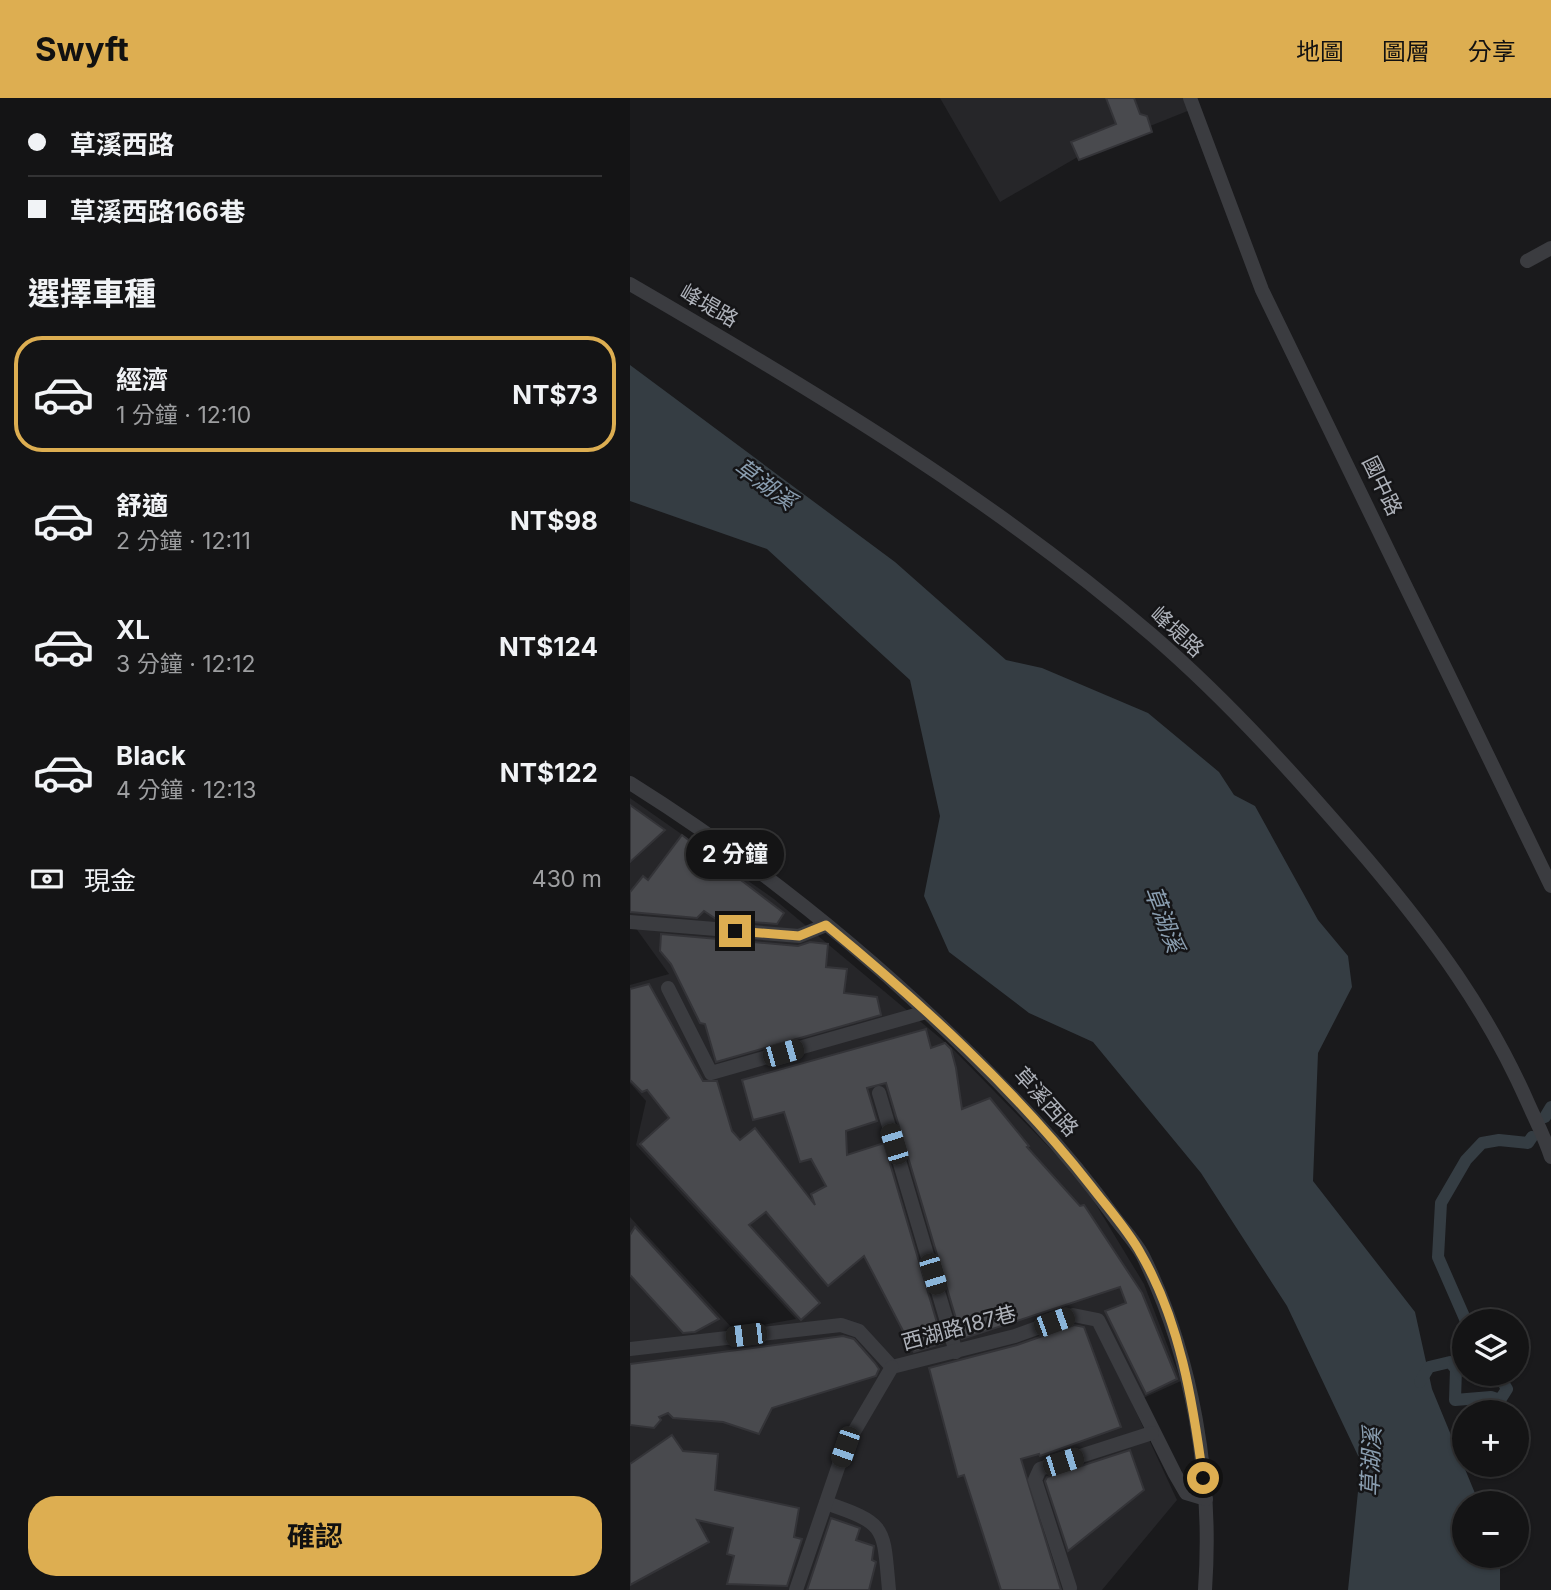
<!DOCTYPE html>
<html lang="zh-TW">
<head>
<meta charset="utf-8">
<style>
  :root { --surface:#141415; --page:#1d1d1e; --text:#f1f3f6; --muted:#9d9ea0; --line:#333334; --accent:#ddae51 }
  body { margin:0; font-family:Inter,"Noto Sans TC",sans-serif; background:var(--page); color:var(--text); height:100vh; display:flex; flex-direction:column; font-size:26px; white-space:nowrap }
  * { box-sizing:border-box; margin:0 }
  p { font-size:23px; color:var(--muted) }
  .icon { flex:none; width:38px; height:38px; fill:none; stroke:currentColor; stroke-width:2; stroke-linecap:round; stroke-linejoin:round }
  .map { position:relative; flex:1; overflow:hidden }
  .panel { display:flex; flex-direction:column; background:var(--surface); width:630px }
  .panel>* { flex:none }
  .hud { display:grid; align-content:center; height:154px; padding:0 28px; background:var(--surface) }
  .buttons { position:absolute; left:822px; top:1211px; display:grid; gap:14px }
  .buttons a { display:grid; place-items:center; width:77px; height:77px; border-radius:50%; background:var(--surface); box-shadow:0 2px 5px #0004,0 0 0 2px var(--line); font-size:35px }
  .end { position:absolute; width:32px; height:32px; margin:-16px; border:9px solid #ddae51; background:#111; box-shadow:0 0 0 4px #111 }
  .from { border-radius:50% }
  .bubble { position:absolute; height:49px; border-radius:24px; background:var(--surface); box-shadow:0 2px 5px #0004,0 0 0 2px var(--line); font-size:23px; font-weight:700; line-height:49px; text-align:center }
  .car { position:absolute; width:21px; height:42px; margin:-21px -10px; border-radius:9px; box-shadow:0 0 5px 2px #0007; background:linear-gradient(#222 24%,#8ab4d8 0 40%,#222 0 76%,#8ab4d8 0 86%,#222 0) }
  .hud b { display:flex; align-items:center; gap:24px; height:66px; font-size:26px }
  .hud b+b { border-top:2px solid var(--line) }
  .hud i { width:18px; height:18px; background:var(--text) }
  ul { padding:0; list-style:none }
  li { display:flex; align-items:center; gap:21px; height:116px; margin:0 14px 10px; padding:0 14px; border:4px solid transparent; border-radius:28px }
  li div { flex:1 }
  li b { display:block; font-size:26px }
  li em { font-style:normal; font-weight:700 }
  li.current { border-color:var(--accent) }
  li>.icon { width:63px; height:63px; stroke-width:1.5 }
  h2 { padding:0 28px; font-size:32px; line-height:84px }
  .pay { display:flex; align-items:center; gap:18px; height:77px; padding:0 28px; font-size:26px }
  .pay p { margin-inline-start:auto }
  .cta { display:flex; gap:14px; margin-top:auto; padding:14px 28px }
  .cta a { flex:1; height:80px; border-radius:28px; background:var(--accent); color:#111; font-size:28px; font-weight:700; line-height:80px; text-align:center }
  header { display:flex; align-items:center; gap:42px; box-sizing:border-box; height:98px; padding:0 35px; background:var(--accent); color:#111 }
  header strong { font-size:33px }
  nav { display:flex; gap:38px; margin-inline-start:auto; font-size:24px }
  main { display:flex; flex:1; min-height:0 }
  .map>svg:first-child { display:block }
  .built { fill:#262629 }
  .water { fill:#353d43 }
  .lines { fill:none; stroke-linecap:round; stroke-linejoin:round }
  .canal { stroke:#353d43; stroke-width:12 }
  .building { fill:#494a4e; stroke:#343438; stroke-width:2 }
  .minor { stroke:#3b3c40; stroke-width:14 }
  .route { stroke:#ddae51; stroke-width:9 }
  .labels { text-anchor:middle; stroke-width:5; stroke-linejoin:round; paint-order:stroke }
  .street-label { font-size:21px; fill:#aeb2ba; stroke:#151517 }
  .water-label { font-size:23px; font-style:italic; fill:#8a9eb0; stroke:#151517 }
</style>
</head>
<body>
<header>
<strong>Swyft</strong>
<nav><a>地圖</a><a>圖層</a><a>分享</a></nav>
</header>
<main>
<section class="panel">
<div class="hud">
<b><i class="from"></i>草溪西路</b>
<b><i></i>草溪西路166巷</b>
</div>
<h2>選擇車種</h2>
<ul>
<li class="current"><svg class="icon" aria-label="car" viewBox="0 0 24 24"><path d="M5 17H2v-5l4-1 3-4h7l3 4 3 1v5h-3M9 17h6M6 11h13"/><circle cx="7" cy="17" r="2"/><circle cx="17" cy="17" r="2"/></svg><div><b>經濟</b><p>1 分鐘 · 12:10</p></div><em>NT$73</em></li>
<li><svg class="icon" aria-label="car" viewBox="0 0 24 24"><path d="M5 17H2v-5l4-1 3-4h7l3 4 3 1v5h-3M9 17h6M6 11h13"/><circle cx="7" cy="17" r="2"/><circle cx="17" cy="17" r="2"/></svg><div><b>舒適</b><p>2 分鐘 · 12:11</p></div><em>NT$98</em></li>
<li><svg class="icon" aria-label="car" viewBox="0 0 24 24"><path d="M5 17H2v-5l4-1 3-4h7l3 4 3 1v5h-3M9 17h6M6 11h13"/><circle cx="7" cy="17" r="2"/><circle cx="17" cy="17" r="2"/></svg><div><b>XL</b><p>3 分鐘 · 12:12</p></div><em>NT$124</em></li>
<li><svg class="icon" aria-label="car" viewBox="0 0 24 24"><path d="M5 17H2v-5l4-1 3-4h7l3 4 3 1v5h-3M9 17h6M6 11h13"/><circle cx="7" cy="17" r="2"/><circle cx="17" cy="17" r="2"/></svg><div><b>Black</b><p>4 分鐘 · 12:13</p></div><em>NT$122</em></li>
</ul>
<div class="pay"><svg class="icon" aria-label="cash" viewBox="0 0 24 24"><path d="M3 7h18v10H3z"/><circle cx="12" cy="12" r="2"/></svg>現金<p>430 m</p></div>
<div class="cta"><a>確認</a></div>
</section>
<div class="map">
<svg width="921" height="1492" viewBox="0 0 921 1492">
  <rect width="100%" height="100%" fill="#1a1a1c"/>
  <g class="built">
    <polygon points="310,0 556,0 560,12 458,53 370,104"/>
    <polygon points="0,700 144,801 322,950 451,1082 514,1186 551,1283 502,1305 547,1402 472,1492 0,1492 0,1119 104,1232 166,1221 6,1047 16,1003 0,985 0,887 39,876 5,829 0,828"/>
  </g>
  <polygon class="water" points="0,267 265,464 376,562 412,570 518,615 589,674 604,697 625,708 688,822 718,858 722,889 688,955 683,1083 785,1214 802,1291 849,1405 835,1405 835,1458 870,1458 870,1492 718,1492 731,1364 657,1208 571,1075 463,944 399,915 319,854 294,798 310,718 280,582 137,451 0,403"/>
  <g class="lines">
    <g class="canal">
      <polyline points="915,1019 921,1009"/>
      <polyline points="836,1223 808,1159 811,1105 836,1062 852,1045 869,1042 898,1045 902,1039"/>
      <polyline points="790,1284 799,1269 820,1264 826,1271 825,1302 861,1299 870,1302 877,1291 868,1276"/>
    </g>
  </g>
  <g class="building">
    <polygon points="476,0 504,0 510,16 517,18 522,34 449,62 441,44 486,26"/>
    <polygon points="0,707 35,732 0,764"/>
    <polygon points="52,737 154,815 147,826 110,823 100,817 96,822 86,821 74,813 67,820 0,814 0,794 13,778 18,782"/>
    <polygon points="31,836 168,848 180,844 198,846 196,869 217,871 214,895 247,899 251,917 86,964 75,926 70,925 41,866 30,853"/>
    <polygon points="19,886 73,983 87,983 102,1033 110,1042 125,1030 185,1107 181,1096 196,1088 181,1061 170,1064 154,1014 123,1022 112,982 296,931 301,950 315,945 321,951 326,970 332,1011 360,1000 399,1048 397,1049 450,1108 454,1107 512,1195 547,1281 516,1296 475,1213 496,1205 490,1189 332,1241 256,985 237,990 247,1023 216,1033 217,1057 254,1045 313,1245 284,1254 234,1158 198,1188 136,1114 119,1127 190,1205 171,1222 10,1046 39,1020 17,992 12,994 0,982 0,891"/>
    <polygon points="5,1129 89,1221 65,1234 53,1235 0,1177 0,1137"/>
    <polygon points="444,1227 454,1229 491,1329 410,1358 409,1356 391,1361 431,1492 371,1492 334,1377 328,1379 299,1270 387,1247"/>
    <polygon points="213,1238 224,1241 245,1265 249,1271 246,1278 142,1310 129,1336 93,1324 43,1320 38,1315 29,1319 31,1322 24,1330 0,1327 0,1266"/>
    <polygon points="42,1337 53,1353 88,1356 85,1392 169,1410 164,1439 172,1441 157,1488 97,1486 104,1458 97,1456 103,1430 67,1422 79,1444 0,1487 0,1366"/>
    <polygon points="500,1352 514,1392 438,1453 415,1383 417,1379"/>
    <polygon points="201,1420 230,1430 226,1442 244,1448 242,1462 246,1464 239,1492 177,1492"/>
  </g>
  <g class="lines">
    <g class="minor">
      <polyline points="560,0 632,192 921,788"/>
      <polyline points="897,163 921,150"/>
      <path d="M 0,186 C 181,291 363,400 522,537 C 601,605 671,684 738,762 C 803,839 857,912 898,1005 C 906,1023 915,1040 921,1059"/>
      <path d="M 0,685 C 150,779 288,896 408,1026 C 436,1056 461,1087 485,1120 C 494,1132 506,1145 513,1158 C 563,1260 583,1379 575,1492"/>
      <polyline points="0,824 169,838 196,827"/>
      <polyline points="38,890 81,975 296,914"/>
      <polyline points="249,995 326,1254"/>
      <polyline points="0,1251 211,1227 229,1233 262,1269"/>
      <polyline points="262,1269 385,1238 443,1217 468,1222 545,1376 556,1395 576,1401"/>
      <path d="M 196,1405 C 258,1426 253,1429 259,1492"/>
      <polyline points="440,1490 405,1382 410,1371 522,1335"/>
      <polyline points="166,1492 215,1349 262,1269"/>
    </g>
  </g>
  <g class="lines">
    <path class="route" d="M 105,833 L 169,838 L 196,827 C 292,906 384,990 461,1088 C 477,1109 498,1132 511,1156 C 550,1223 563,1304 573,1380"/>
  </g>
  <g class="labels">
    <g class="street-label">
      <text transform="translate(79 208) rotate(30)" y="7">峰堤路</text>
      <text transform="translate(752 388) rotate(64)" y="7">國中路</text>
      <text transform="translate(547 534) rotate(42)" y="7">峰堤路</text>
      <text transform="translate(416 1004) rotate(48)" y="7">草溪西路</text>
      <text transform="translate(329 1230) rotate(-15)" y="7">西湖路187巷</text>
    </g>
    <g class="water-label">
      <text transform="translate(135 386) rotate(36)" y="8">草湖溪</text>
      <text transform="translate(534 821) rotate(69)" y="8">草湖溪</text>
      <text transform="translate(741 1364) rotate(-88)" y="8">草湖溪</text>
    </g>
  </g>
</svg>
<div class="buttons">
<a><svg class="icon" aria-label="layers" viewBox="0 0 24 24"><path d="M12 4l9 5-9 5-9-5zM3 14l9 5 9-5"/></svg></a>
<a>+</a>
<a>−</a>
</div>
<i class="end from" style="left:573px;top:1380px"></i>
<i class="end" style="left:105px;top:833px"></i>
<div class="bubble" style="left:56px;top:732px;width:98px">2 分鐘</div>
<i class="car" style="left:153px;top:955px;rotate:74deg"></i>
<i class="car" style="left:264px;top:1046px;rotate:343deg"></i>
<i class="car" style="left:303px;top:1176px;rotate:163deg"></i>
<i class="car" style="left:424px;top:1224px;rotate:70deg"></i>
<i class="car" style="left:116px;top:1237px;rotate:263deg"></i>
<i class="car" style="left:215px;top:1349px;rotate:199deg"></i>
<i class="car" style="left:433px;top:1364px;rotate:72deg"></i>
</div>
</main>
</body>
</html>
